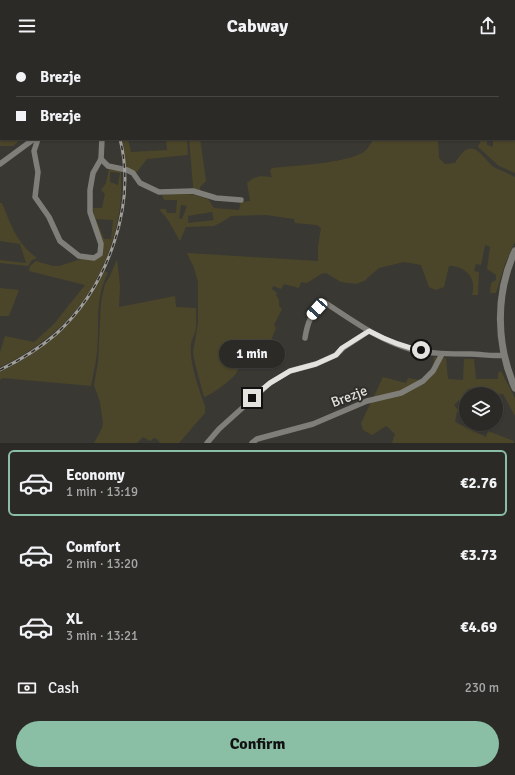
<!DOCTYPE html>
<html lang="en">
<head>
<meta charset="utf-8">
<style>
  :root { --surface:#2b2a26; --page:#33322e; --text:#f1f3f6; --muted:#a6a7a7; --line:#474643; --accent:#8abfa5 }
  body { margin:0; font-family:Signika,sans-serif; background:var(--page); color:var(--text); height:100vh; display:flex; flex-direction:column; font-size:15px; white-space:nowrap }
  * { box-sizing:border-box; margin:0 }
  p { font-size:13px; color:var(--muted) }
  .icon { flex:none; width:22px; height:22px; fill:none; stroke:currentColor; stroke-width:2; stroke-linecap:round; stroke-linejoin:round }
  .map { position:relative; height:391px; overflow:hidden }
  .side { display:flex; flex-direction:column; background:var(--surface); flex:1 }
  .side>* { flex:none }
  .hud { position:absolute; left:0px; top:0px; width:515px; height:88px; box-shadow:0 1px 3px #0004,0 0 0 1px var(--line); display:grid; align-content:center; height:88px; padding:0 16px; background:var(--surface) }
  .fabs { position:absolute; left:459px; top:335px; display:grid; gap:8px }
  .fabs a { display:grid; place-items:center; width:44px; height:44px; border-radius:50%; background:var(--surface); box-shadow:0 1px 3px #0004,0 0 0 1px var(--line); font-size:20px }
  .end { position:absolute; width:18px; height:18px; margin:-9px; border:5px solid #e3e2df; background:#111; box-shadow:0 0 0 2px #111 }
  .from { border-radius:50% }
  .bubble { position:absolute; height:28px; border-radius:14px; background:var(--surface); box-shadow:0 1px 3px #0004,0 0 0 1px var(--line); font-size:13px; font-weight:800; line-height:28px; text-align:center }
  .car { position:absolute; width:12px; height:24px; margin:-12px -6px; border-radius:5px; box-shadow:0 0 3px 1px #0007; background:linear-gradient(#fff 24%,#345 0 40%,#fff 0 76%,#345 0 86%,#fff 0) }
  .hud b { display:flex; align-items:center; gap:14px; height:38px; font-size:15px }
  .hud b+b { border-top:1px solid var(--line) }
  .hud i { width:10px; height:10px; background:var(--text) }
  ul { padding:7px 0 0; list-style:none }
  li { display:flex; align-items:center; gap:12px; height:66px; margin:0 8px 6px; padding:0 8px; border:2px solid transparent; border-radius:6px }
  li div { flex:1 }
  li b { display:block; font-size:15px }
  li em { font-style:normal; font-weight:800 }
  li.selected { border-color:var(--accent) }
  li>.icon { width:36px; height:36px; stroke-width:1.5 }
  .pay { display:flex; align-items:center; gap:10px; height:44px; padding:0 16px; font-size:15px }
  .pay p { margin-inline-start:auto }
  .primary-button { display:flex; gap:8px; margin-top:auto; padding:8px 16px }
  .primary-button a { flex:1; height:46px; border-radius:24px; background:var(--accent); color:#111; font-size:16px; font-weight:800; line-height:46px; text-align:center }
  header { display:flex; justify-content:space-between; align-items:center; height:52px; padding:0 16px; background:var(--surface); font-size:18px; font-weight:800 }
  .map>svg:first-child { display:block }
  .green { fill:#4b4629; fill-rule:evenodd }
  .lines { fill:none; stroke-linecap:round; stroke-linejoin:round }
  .river { stroke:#282305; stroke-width:10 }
  .minor { stroke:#7f7e78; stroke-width:5.5 }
  .tertiary { stroke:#7f7e78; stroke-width:7 }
  .rail-casing { stroke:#9f9e9a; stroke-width:3 }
  .rail { stroke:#2f2e29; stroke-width:1.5; stroke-dasharray:4.5; stroke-linecap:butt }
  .route { stroke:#e3e2df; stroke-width:5 }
  .labels { text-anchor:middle; stroke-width:4; stroke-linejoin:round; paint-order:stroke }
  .street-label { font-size:14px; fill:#e3e2df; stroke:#2f2e29 }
</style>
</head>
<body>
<header><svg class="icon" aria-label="menu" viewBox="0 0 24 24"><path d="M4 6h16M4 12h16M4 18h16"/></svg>Cabway<svg class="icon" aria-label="share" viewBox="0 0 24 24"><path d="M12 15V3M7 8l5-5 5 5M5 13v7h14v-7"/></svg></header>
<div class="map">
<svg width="515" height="391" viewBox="0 0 515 391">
  <rect width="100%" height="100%" fill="#393833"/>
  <g class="green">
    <polygon points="0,0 2,1 1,80 0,80"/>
    <polygon points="168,0 269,0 272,1 168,1"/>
    <polygon points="282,0 414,0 414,1 286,1"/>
    <polygon points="434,0 515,0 515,55 514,55 514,1"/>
    <polygon points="514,74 515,74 515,121 499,114 478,95 481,88 487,88 487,93 493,95 493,87 514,87"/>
    <polygon points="0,84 1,87 21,87 13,94 0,94"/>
    <polygon points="122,87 128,87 131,100 167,98 166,87 187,87 188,103 147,107 136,121 126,116"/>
    <polygon points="189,87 200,87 206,129 200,135 200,142 194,137 193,134"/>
    <path d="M 374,87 L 438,87 L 439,106 L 445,112 L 455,111 C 464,97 470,90 484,105 C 487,108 489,111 492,114 C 499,118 508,121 515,125 L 515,190 L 505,212 L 496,241 L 490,241 L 491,231 L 496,228 L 496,223 L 487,217 L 490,195 L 485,193 L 481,213 L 476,212 L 474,219 L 479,220 L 478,243 L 472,243 C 477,226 466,214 449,214 L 444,235 L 436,238 L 429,235 L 421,213 L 404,210 L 379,216 L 364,229 L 356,232 L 341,230 L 326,221 L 321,222 L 307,231 L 301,230 L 299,236 L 284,232 L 281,237 L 273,234 L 272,237 L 277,241 L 276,243 L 279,248 L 279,254 L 282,257 L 274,273 L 276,276 L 271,288 L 266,291 L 264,290 L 261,291 L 240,308 C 239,314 238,320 234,324 C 228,330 213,342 204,345 L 195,312 L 193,300 L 198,271 L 198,230 L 194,216 L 187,201 L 318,209 L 318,194 L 321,176 L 317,173 L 295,171 L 294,167 L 266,163 L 231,164 L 222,170 L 214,174 L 186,175 L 180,189 L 168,168 L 159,157 L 166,157 L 167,161 L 176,161 L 177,148 L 164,148 L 162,143 C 176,140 197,141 209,148 L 214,156 L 239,158 L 241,150 L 250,149 L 247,131 C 257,123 260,124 272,125 L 270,119 L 272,116 C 297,113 341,112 362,101 C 367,99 371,91 374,87 ZM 181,153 L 187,154 L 182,167 L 179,166 ZM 212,160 L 214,168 L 188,171 L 188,164 Z"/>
    <path d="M 109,117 L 121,119 C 121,128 122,137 121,146 C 116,199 90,254 47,286 C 32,298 17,307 0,315 L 0,300 L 5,284 L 34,290 L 54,272 L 85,233 L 29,219 L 30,214 L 36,209 L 53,214 L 59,214 L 81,207 L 100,204 L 93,156 L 102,156 L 105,142 L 101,138 L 106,131 ZM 110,120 L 120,121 L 118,133 L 110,130 ZM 96,167 L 113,168 L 111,187 L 104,187 Z"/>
    <path d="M 0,151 L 2,151 C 11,173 17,192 37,206 L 32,208 L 28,214 L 0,211 L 0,208 L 26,211 L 20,192 L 0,189 Z"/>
    <path d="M 117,207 L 120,234 L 119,255 L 175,244 L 176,255 L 196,256 C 196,264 197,273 195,281 C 193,285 191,289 191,293 C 189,310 199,337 205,354 L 205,361 L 179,391 L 160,391 L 158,388 L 154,386 L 150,389 L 143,385 L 137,391 L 94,391 L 102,376 L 103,371 L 100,350 L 94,333 L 98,310 L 101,250 L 105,232 L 110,224 Z"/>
    <path d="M 105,219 L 108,221 C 94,247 100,272 97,300 C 96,311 93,323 91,334 L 3,326 L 0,328 L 0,320 C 47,297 80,266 105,219 Z"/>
    <polygon points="0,236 19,238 9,264 0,264"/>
    <polygon points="434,305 446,306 448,327 463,328 464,307 474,307 476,327 498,327 498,321 501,319 515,346 515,364 503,342 484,341 476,335 468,337 463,342 463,345 454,353 459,359 457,360 455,370 486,385 488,379 514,389 514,391 392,391 395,382 386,374 372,383 363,378 361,371 383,325 406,331 408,326 426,329 432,324"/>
  </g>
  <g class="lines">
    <g class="river">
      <polyline points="10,0 10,1"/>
      <polyline points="0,82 1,82"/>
    </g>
    <g class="minor">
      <polyline points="36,0 37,1"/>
      <polyline points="85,0 85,1"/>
      <polyline points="431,0 431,1"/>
      <polyline points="514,57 515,57"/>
      <polyline points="38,87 34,99 38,120 35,145 49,165 60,189 79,204 94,206 100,202 101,192 90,160 90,138 93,121 101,107"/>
      <polyline points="102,87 101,107 108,114 127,118 133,121 140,131 159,140 193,139 216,146 241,148"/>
      <polyline points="0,112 34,87"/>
      <path d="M 305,286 C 308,267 311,264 324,250 C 351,267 378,288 410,297 C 430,302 451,302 471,302 C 483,302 492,305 504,303"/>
      <polyline points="207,391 219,377 270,331 290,319 316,312 336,303 343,296 369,279"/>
      <polyline points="252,391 257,387 313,372 367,349 401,341 423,329 433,319 442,302"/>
    </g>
    <path class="tertiary" d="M 515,199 C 495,242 496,293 515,336"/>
    <defs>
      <g id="rail">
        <polyline points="90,0 90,1"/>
        <path d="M 0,318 C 20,308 40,296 56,282 C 107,236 137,154 120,87"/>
      </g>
    </defs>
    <use href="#rail" class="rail-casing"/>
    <use href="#rail" class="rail"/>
  </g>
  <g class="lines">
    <path class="route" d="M 252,346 L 270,331 L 290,319 L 316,312 L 336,303 L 342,296 L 369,279 C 386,288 402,295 421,298"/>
  </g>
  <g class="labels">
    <g class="street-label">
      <text transform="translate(349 344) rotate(-21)" y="5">Brezje</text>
    </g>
  </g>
</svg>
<div class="fabs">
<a><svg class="icon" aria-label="layers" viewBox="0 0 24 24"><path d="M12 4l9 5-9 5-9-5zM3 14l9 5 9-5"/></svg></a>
</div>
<i class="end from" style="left:421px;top:298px"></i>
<i class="end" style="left:252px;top:346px"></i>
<div class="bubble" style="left:219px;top:288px;width:66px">1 min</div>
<i class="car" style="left:317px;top:257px;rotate:222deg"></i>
<div class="hud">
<b><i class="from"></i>Brezje</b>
<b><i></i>Brezje</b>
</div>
</div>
<section class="side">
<ul>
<li class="selected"><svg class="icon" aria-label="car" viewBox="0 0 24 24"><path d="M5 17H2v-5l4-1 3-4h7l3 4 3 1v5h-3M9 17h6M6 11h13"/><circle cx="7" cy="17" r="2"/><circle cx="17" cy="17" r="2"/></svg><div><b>Economy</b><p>1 min · 13:19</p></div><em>€2.76</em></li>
<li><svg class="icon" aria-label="car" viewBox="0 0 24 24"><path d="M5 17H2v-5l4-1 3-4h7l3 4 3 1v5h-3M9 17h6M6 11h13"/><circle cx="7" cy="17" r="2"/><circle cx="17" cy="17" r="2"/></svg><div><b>Comfort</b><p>2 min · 13:20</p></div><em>€3.73</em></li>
<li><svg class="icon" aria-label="car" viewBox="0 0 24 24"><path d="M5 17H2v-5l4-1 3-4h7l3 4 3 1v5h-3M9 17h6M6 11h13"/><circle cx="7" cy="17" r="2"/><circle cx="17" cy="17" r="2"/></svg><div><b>XL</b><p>3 min · 13:21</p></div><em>€4.69</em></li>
</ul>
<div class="pay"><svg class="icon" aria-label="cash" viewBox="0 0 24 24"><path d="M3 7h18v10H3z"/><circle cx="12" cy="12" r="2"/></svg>Cash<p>230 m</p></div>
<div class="primary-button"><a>Confirm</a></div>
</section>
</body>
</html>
